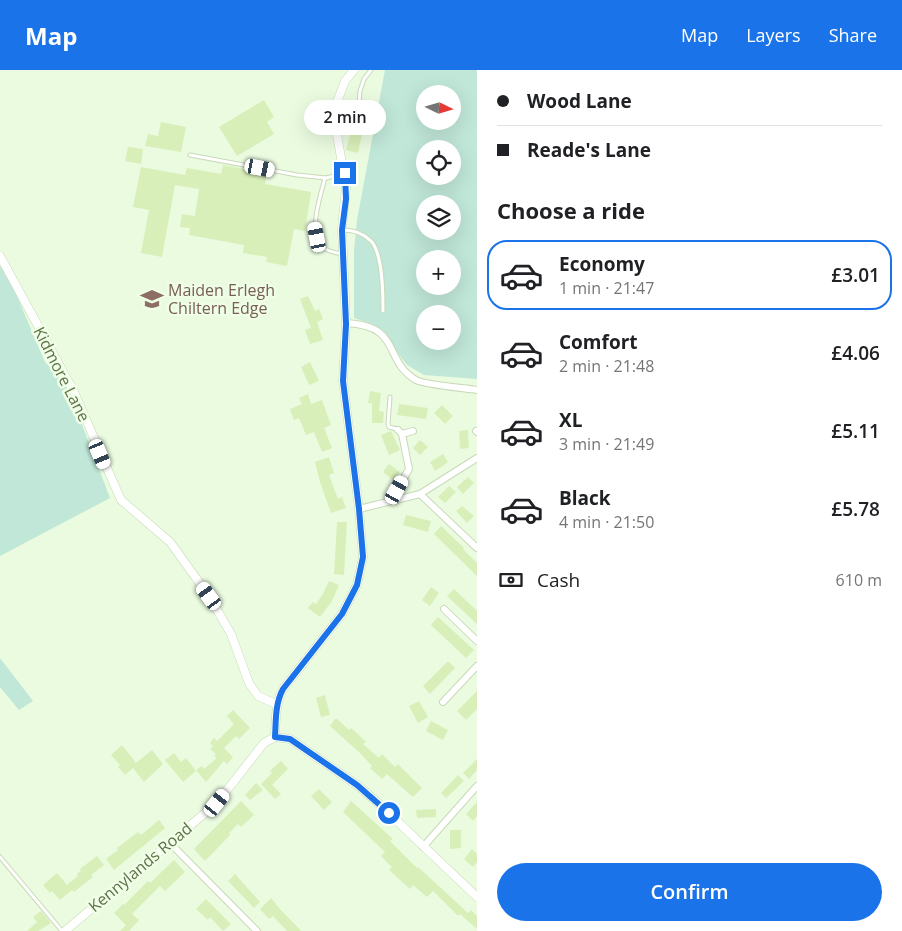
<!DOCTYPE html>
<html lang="en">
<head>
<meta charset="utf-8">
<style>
  :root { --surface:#fff; --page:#f6f6f6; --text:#202124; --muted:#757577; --line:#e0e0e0; --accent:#1a73e8 }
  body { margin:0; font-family:"Open Sans",sans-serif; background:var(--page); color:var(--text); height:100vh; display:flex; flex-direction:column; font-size:19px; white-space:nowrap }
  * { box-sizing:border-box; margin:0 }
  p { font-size:16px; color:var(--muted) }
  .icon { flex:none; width:28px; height:28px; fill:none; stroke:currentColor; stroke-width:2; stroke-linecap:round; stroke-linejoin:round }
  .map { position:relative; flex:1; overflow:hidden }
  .side { display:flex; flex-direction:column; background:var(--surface); width:425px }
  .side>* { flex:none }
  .banner { display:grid; align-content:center; height:110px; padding:0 20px; background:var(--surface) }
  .needle { width:32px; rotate:95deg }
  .fabs { position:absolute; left:416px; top:15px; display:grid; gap:10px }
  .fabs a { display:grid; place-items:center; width:45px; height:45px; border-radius:50%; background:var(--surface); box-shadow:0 5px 20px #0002; font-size:25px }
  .end { position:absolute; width:22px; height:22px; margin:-11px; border:6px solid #1a73e8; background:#fff; box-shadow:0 0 0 2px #fff }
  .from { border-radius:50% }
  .bubble { position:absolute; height:35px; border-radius:18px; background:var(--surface); box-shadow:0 5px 20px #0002; font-size:16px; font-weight:600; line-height:35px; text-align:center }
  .car { position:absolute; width:15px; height:30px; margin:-15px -8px; border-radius:6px; box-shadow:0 0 4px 1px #0007; background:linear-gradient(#fff 24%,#345 0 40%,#fff 0 76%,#345 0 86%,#fff 0) }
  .banner b { display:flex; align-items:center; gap:18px; height:48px; font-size:19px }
  .banner b+b { border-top:1px solid var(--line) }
  .banner i { width:12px; height:12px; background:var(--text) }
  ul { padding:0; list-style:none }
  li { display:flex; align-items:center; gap:15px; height:70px; margin:0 10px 8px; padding:0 10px; border:2px solid transparent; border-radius:20px }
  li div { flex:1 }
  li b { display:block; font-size:19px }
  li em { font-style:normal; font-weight:600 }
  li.selected { border-color:var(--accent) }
  li>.icon { width:45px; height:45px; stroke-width:1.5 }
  h2 { padding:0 20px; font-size:22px; line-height:60px }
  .pay { display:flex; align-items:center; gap:12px; height:55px; padding:0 20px; font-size:19px }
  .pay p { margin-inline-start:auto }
  .cta { display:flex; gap:10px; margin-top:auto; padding:10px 20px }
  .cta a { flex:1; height:58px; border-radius:30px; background:var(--accent); color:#fff; font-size:20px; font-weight:600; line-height:58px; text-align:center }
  header { display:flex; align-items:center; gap:30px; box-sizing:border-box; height:70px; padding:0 25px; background:var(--accent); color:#fff }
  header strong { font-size:24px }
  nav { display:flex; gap:28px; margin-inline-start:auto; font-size:18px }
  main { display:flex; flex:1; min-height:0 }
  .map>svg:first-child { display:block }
  .green { fill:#c0e7d8; fill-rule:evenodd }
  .building { fill:#d9efb9 }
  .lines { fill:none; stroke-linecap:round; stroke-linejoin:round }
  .service-casing { stroke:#c9d9b8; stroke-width:5 }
  .minor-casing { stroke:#c9d9b8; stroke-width:8 }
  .tertiary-casing { stroke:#c9d9b8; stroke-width:9 }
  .service { stroke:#fff; stroke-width:3 }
  .minor { stroke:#fff; stroke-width:6 }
  .tertiary { stroke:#fff; stroke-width:8 }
  .route { stroke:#1a73e8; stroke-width:6 }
  .labels { text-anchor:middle; stroke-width:5; stroke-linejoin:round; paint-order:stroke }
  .education-label { font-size:16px; fill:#785e54; stroke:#effee6; text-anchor:start }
  .street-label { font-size:16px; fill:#627049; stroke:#effee6 }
</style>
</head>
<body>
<header>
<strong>Map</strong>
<nav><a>Map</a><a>Layers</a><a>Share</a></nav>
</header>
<main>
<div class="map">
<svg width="477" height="861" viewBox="0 0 477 861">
  <rect width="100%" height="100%" fill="#eafbe0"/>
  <g class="green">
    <path d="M 385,0 L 477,0 L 477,309 L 424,305 L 407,295 L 375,255 L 354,248 L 354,181 L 357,150 ZM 425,24 L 452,24 L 452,51 L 425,51 ZM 425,79 L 452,79 L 452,106 L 425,106 ZM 425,134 L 452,134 L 452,161 L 425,161 ZM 425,189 L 452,189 L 452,216 L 425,216 ZM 425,244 L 452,244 L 452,271 L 425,271 Z"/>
    <polygon points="0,196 13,217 45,292 66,313 110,428 0,486"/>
    <polygon points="0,588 33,631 19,640 0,617"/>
  </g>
  <g class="building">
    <polygon points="264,30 274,47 267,52 274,64 237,86 219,57"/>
    <polygon points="161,52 186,57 181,82 145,76 148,64 158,66"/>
    <polygon points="352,56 356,61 360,58 363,59 358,83 346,80"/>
    <polygon points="128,77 143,79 141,94 125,91"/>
    <polygon points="223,95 267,103 265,114 311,122 305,161 294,159 287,196 266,192 267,187 243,183 244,175 189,165 190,158 180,157 182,144 195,146 199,119 175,115 162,187 141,183 149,140 133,137 141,97 185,105 187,98 221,104"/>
    <polygon points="308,226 315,241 319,239 323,249 317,252 323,270 310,274 305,260 311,258 300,229"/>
    <polygon points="310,292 319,311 309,315 301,297"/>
    <polygon points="370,321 381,323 379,341 384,342 383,353 372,353 372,333 368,333"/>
    <polygon points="308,324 311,334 322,330 331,355 324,358 332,378 322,382 314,362 306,365 299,348 294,350 290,339 302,334 299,328"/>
    <polygon points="399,334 428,338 426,349 397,345"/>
    <polygon points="442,335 453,346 445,354 434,343"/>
    <polygon points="468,360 469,378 460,379 459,361"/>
    <polygon points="391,361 400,380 389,385 381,365"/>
    <polygon points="420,370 428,377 420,385 413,378"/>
    <polygon points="443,384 448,392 435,401 430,392"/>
    <polygon points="329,387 334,403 329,405 338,429 342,427 346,438 331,443 320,412 315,392"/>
    <polygon points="389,394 400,402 393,410 383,402"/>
    <polygon points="468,407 474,413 463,424 457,417"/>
    <polygon points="449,416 456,422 445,433 438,427"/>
    <polygon points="462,436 474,446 467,453 456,441"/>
    <polygon points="406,445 431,451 428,462 403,455"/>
    <polygon points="337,452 347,452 344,505 334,504"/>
    <polygon points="441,456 464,478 463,479 477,493 477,506 434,464"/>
    <polygon points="329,511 339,515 332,531 320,547 308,538 313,532 316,534 323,524"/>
    <polygon points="431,517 439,523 430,536 422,530"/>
    <polygon points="454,519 477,541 477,554 447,526"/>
    <polygon points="438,547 474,580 466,588 431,555"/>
    <polygon points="448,591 455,598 430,624 423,616"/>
    <polygon points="477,621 477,639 466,650 457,641"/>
    <polygon points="325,625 330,645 321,647 316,628"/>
    <polygon points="419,631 428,647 418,653 409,636"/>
    <polygon points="233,640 250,658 239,669 236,666 224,678 233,687 227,694 224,691 206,712 196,700 202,696 204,699 217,688 214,686 216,684 210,679 213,676 210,673 214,668 217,671 234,654 227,646"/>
    <polygon points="336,648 349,660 351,658 359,665 366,672 363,674 379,688 382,684 395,697 398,694 422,718 413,727 387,704 382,709 370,698 372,696 360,683 330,656"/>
    <polygon points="431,651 448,660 443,670 426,661"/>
    <polygon points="122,675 136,693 152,680 163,694 144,712 133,698 125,705 118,697 120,695 111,685"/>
    <polygon points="174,683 181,692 186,688 196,701 183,712 165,690"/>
    <polygon points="477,689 477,700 469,709 463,703"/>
    <polygon points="281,691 288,699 272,715 281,724 275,729 261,714 272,703 270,701"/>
    <polygon points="458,705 464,711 446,728 441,723"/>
    <polygon points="256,713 263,720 250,730 245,725"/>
    <polygon points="319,719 332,732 324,740 311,726"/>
    <polygon points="241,731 254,745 241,757 238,754 229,763 230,765 205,791 194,779"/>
    <polygon points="351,731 393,769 390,771 417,798 418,797 468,843 471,840 477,846 477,859 460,844 458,846 433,821 427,827 413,815 410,819 389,800 392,797 381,786 385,782 343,742"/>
    <polygon points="477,732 477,746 473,751 466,744"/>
    <polygon points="436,739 436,747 417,748 416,740"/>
    <polygon points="159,750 165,758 114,800 106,789 118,780 117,778 138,762 141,765"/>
    <polygon points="450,760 461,760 461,778 450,779"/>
    <polygon points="472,779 477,784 477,792 473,797 464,789"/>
    <polygon points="97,786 104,795 91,805 93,807 74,822 72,820 60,830 52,821 50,823 43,815 57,803 67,815 78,806 77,804 81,800 80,799"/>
    <polygon points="174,790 185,802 165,821 160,816 132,844 139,850 129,861 120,861 126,855 114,843 123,834 124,835 148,811 150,813"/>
    <polygon points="235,804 260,832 254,838 228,811"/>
    <polygon points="271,828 280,839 301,861 287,861 273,846 269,849 260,839"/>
    <polygon points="206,829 231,854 223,861 210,847 208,850 196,839"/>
    <polygon points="41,841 51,853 38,861 27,861 37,852 33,847"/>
  </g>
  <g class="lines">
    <defs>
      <g id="service">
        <polyline points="357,58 360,21 364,9 371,0"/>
        <polyline points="190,85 297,105 326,108 342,104"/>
        <path d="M 325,108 C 321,123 308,163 321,176 C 326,181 336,183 343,184"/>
        <path d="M 343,160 C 354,160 363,163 371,171 C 383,184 383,224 383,241"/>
        <polyline points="390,327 388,354 389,357 397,359"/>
        <polyline points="0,787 62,861"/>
      </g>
      <g id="minor">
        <path d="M 346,253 C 403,256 382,290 416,310 C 425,315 465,318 477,320"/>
        <polyline points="476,361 477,362"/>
        <polyline points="402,364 413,361"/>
        <polyline points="420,424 477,478"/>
        <polyline points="394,431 397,420 409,399 402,364 398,360"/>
        <polyline points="359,439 420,424 477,388"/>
        <polyline points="444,539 477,571"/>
        <polyline points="443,632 477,596"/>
        <polyline points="170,773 257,861"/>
        <polyline points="423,777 477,716"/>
      </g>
      <g id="tertiary">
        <polyline points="0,186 74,322 121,430 170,472 209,526 231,564 249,613 258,626 276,634"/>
        <path d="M 275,667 C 276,650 275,634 283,619 L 342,544 L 357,515 L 363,487 L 359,439 L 343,311 L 346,253 L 342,159 L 346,117 L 335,53 L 337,32 L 345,11 L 354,0"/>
        <polyline points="275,667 290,669 357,715 377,732 477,827"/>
        <polyline points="65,861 217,733 264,673 275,667"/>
      </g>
    </defs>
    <use href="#service" class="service-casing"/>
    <use href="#minor" class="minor-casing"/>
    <use href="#tertiary" class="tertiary-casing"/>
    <use href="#service" class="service"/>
    <use href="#minor" class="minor"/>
    <use href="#tertiary" class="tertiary"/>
  </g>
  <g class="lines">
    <path class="route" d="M 345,103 L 346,129 L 342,160 L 346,254 L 343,311 L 359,439 L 363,487 L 357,515 L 342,544 L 283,619 C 275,634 276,650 275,667 L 290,669 L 357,715 L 389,743"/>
  </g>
  <defs>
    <symbol id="school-bare" viewBox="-9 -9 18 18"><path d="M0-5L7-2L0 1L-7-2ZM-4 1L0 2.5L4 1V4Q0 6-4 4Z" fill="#8d6e63" stroke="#effee6" stroke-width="2.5" paint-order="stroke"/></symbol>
  </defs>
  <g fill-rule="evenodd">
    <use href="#school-bare" x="136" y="213" width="32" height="32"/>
  </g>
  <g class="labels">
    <g class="education-label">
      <text x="168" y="226">Maiden Erlegh<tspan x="168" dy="18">Chiltern Edge</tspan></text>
    </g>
    <g class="street-label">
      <text transform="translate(62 304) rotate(63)" y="6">Kidmore Lane</text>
      <text transform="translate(140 797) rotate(-40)" y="6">Kennylands Road</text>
    </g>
  </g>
</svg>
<div class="fabs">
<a><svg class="needle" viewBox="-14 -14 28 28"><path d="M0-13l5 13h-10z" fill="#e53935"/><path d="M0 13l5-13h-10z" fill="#757577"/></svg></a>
<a><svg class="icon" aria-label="locate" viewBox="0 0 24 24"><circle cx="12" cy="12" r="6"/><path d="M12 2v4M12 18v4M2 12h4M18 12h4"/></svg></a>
<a><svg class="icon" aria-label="layers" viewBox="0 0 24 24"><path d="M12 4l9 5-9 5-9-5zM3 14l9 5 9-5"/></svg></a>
<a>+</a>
<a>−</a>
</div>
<i class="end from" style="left:389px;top:743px"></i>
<i class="end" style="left:345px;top:103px"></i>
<div class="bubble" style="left:304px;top:30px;width:82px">2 min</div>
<i class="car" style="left:260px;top:98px;rotate:101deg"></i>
<i class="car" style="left:317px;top:167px;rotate:349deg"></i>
<i class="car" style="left:100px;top:384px;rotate:157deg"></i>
<i class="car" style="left:397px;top:420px;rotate:29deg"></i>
<i class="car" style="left:209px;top:526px;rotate:324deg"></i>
<i class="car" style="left:217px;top:733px;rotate:39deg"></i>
</div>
<section class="side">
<div class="banner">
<b><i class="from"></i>Wood Lane</b>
<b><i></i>Reade's Lane</b>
</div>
<h2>Choose a ride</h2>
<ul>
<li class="selected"><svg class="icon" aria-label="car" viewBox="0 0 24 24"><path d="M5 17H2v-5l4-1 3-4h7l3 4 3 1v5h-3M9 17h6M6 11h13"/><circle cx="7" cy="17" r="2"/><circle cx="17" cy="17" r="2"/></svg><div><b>Economy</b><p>1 min · 21:47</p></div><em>£3.01</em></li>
<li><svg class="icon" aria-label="car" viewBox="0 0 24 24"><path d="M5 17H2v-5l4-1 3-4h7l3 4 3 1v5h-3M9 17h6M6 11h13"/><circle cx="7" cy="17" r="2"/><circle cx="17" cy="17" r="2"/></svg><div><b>Comfort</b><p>2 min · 21:48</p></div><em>£4.06</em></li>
<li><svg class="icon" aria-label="car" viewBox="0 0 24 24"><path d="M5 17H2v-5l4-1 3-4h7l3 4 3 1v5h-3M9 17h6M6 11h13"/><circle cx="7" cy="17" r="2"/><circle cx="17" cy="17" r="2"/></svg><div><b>XL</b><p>3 min · 21:49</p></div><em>£5.11</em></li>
<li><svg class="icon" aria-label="car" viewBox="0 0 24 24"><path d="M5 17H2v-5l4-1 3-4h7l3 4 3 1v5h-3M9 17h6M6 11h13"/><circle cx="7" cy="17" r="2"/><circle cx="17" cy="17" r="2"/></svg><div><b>Black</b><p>4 min · 21:50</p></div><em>£5.78</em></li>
</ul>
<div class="pay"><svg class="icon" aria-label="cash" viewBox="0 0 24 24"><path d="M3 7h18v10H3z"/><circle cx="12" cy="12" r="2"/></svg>Cash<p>610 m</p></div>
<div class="cta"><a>Confirm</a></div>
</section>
</main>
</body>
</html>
